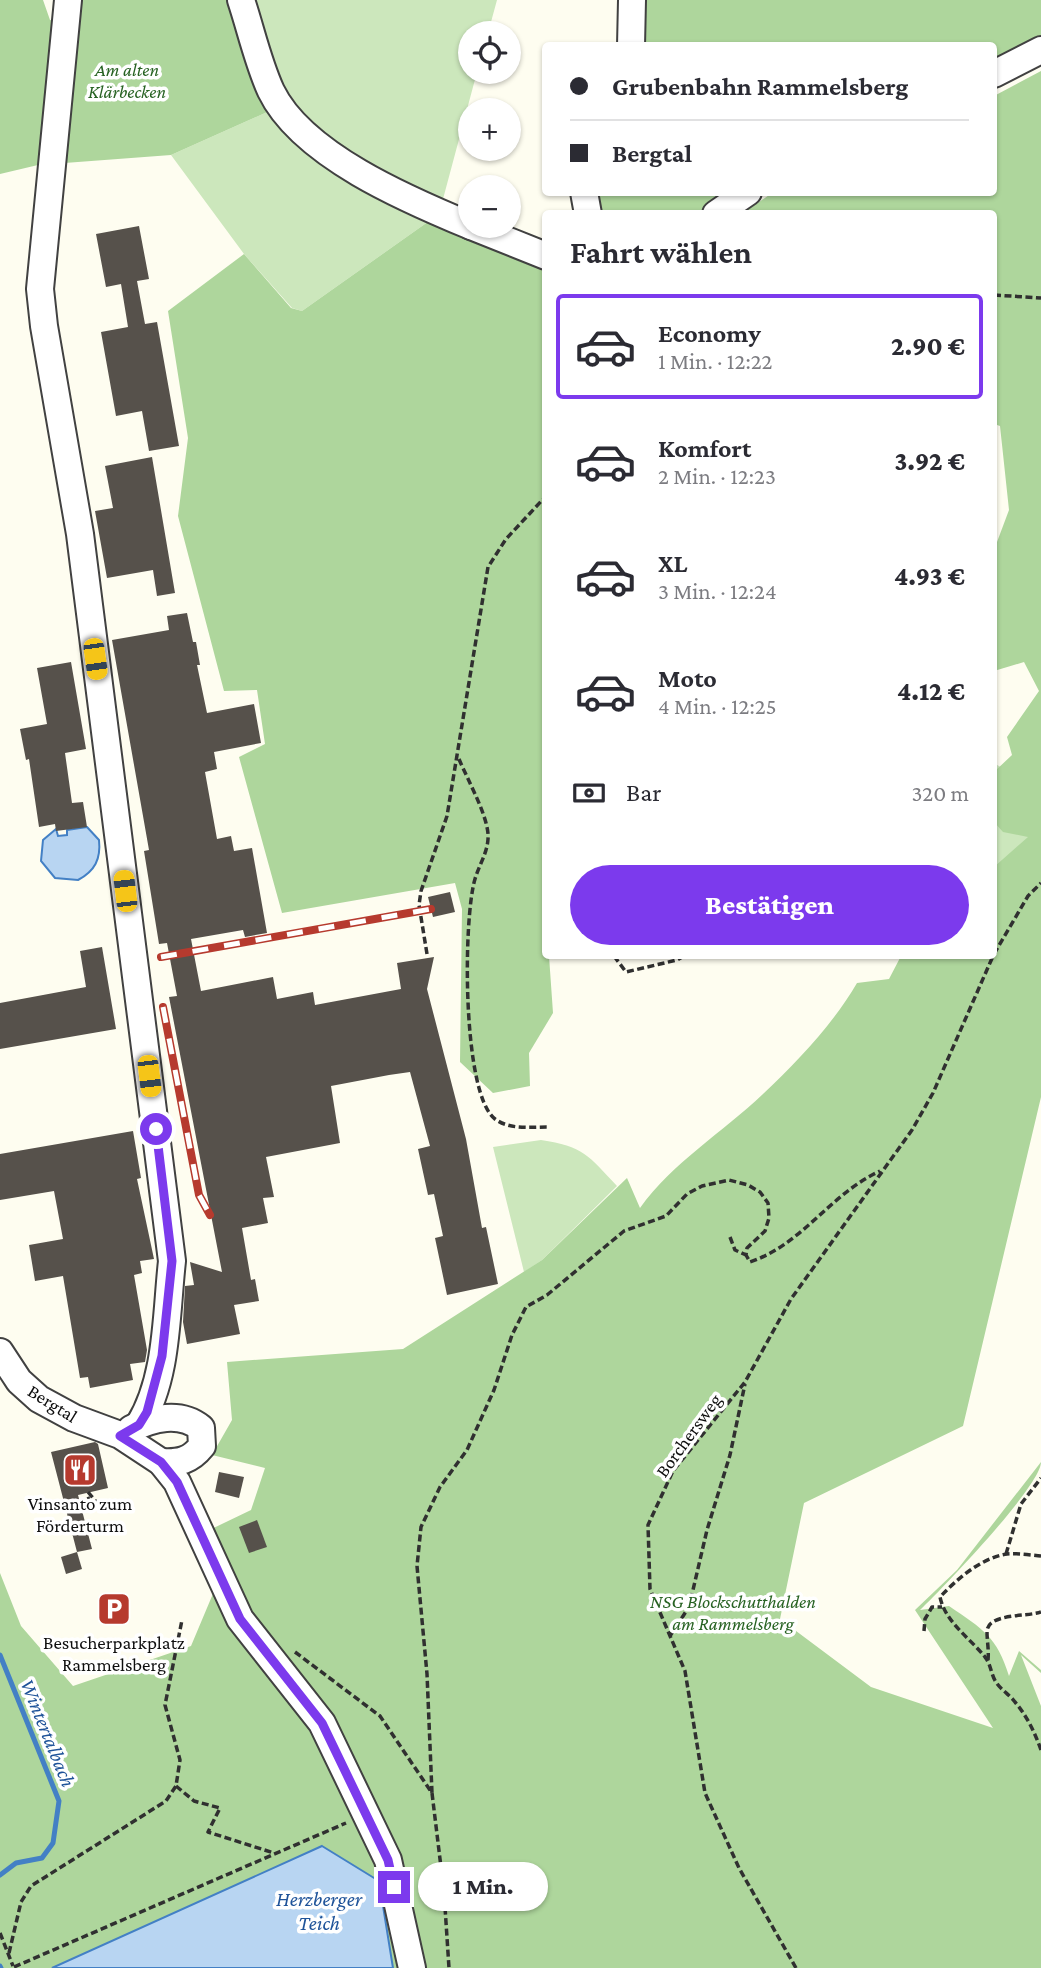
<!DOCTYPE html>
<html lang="de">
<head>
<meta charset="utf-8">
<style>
  :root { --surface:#fff; --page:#f2f2f3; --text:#2b2b33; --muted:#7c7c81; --line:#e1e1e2; --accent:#7c3aed }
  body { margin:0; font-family:"Crimson Pro",serif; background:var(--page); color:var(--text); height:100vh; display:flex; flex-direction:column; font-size:26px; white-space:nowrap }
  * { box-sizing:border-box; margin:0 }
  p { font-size:23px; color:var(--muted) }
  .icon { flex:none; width:38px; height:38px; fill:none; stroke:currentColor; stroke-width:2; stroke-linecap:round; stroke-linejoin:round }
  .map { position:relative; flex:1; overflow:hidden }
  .sheet { position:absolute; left:542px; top:210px; width:455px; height:749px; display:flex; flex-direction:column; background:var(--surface); border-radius:7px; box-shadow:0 2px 5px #0004 }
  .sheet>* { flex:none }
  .guide { position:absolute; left:542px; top:42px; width:455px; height:154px; border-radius:7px; box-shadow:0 2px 5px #0004; display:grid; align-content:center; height:154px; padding:0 28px; background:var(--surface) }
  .buttons { position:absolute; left:458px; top:21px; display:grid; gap:14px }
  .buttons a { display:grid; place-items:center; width:63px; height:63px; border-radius:50%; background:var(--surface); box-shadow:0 2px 5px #0004; font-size:35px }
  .end { position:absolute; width:32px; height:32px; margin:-16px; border:9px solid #7c3aed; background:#fff; box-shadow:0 0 0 4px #fff }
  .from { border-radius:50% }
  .bubble { position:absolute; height:49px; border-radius:24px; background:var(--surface); box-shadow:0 2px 5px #0004; font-size:23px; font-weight:800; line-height:49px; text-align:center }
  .car { position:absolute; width:21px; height:42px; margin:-21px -10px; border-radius:9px; box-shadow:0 0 5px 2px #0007; background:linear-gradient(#f5c518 24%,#345 0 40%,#f5c518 0 76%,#345 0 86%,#f5c518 0) }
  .guide b { display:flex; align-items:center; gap:24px; height:66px; font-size:26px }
  .guide b+b { border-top:2px solid var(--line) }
  .guide i { width:18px; height:18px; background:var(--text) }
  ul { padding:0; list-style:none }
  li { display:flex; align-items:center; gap:21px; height:105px; margin:0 14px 10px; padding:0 14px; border:4px solid transparent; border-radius:7px }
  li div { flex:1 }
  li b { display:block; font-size:26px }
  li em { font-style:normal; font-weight:800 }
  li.on { border-color:var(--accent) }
  li>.icon { width:63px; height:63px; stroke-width:1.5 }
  h2 { padding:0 28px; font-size:32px; line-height:84px }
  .pay { display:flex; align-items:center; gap:18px; height:77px; padding:0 28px; font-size:26px }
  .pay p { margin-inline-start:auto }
  .action { display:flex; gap:14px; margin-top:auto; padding:14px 28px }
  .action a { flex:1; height:80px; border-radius:42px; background:var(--accent); color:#fff; font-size:28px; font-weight:800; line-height:80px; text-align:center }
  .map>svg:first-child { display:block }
  .green { fill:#cce7bc }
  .forest { fill:#aed69c }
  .water { fill:#b8d5f2; stroke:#4380c5; stroke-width:2 }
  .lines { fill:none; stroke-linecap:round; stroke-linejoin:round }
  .stream { stroke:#4380c5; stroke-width:5 }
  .building { fill:#56514b }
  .minor-casing { stroke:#414141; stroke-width:30 }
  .path { stroke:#303030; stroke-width:3.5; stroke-dasharray:7 3.5; stroke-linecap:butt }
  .minor { stroke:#fff; stroke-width:26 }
  .rail-casing { stroke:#b63a2e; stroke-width:8 }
  .rail { stroke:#fff; stroke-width:5; stroke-dasharray:16; stroke-linecap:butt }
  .route { stroke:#7c3aed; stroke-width:9 }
  .labels { text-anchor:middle; stroke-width:7; stroke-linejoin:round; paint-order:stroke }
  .park-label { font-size:19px; font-style:italic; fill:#276222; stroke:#fff }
  .street-label { font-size:19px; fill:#0e0e0e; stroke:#fff }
  .poi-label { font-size:19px; fill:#0e0e0e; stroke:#fff }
  .water-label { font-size:21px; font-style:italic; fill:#1f5399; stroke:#fff }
</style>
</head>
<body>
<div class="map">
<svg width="1041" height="1968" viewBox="0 0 1041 1968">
  <rect width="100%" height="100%" fill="#fefdf0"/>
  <g class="green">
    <polygon points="241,0 497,0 488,33 471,33 471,72 477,72 439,214 302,311 292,308 244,254 171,155 274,109"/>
    <polygon points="994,763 1041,792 1041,840 994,910"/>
    <path d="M 541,1140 C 583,1146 589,1156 617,1186 L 542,1260 L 524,1272 L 493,1147 Z"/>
  </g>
  <g class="forest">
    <polygon points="0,0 43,0 50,20 70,23 77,0 231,0 274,109 171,155 38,165 0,174"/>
    <polygon points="643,0 1041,0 1041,40 994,63 994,46 644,45"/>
    <path d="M 1041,71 L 1041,1097 L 963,1426 L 804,1503 L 780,1619 L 871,1687 L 993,1728 L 915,1610 L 957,1570 L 1041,1462 C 1041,1486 942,1589 920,1610 L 949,1606 C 983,1629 997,1637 1009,1676 L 1019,1651 L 1041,1670 L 1041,1673 L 1021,1655 L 1041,1706 L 1041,1968 L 393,1968 L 379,1881 L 322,1846 L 52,1968 L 0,1968 L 0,1573 L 21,1626 L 73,1686 L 191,1646 L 220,1577 L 199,1535 L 251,1510 L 265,1468 L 212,1455 L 232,1420 L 227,1362 L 403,1349 L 542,1260 L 627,1178 L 640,1208 C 673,1162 722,1133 763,1094 C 798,1061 833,1024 857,983 L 889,979 L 901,956 L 994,956 L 994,867 L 1028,837 L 1003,832 L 994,822 L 994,772 L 1012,755 L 1007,737 L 1039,691 L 1024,662 L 994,671 L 994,550 L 1009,510 L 1000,426 L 994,424 L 994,214 L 743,213 L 772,193 L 994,192 L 994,96 Z"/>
    <polygon points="594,192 735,193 699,214 599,213"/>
    <polygon points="439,214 441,229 546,269 542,817 546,956 549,956 553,1013 529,1053 530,1086 493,1093 460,1062 462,909 455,883 282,913 239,757 265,744 257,690 224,691 178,516 188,438 168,311 244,254 291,308 302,311"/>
  </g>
  <g class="water">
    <path d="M 87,827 L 99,840 C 101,859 95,871 78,880 L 55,878 L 41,861 L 43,840 L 56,829 L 58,836 L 67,835 L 67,830 Z"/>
    <polygon points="322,1846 379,1881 393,1968 52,1968"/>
  </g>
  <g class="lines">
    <g class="stream">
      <polyline points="0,1655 59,1801 53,1843 42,1858 16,1863 0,1875"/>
      <polyline points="0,1966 1,1968"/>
    </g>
  </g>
  <g class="building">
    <polygon points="139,226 149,279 137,281 145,324 157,322 179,446 149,451 142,411 116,416 101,332 128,327 121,284 106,287 96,234"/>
    <polygon points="152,457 175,593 157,596 153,570 107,578 95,511 113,508 105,466"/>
    <polygon points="187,613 193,642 196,642 200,665 197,665 207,713 254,704 261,743 214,752 217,769 205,772 217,839 231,836 234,851 252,848 267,933 245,937 243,930 191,939 201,991 273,977 277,999 313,992 315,1005 401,989 397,963 434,957 427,989 466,1139 482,1228 486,1227 498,1284 447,1295 435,1238 443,1236 434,1194 428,1195 418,1149 430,1146 410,1072 389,1075 331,1086 340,1143 266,1157 274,1197 263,1198 268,1223 242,1228 251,1280 255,1279 259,1301 234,1305 240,1334 187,1344 183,1322 185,1286 194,1285 190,1262 222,1272 169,997 177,996 167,943 159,944 144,851 149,850 112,640 169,630 167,616"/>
    <polygon points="71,662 86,749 65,753 72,803 83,802 87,827 56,831 55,824 39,827 29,759 26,760 20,729 47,724 37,668"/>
    <polygon points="450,892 455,912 433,917 428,897"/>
    <polygon points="102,947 116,1029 0,1049 0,1003 86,987 80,951"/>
    <polygon points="133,1131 141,1178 137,1179 154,1259 140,1261 142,1273 134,1275 147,1350 145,1362 130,1364 133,1380 90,1388 88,1377 80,1378 63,1276 35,1281 29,1245 63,1239 54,1191 0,1200 0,1154"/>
    <polygon points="95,1442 98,1444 108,1488 78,1495 92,1549 77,1552 51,1452"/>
    <polygon points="219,1472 244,1477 239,1498 215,1492"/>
    <polygon points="257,1520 267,1547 249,1553 239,1527"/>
    <polygon points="77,1552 82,1569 66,1574 61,1557"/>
  </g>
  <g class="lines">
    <defs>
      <g id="minor">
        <path d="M 68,0 L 40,289 L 44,326 L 80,534 L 172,1261 C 166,1314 168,1378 139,1425"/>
        <path d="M 241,0 C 251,30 258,63 271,91 C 302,155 408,200 471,226"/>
        <polyline points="631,46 632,0"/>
        <polyline points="994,74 1041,50"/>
        <polyline points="584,192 588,214"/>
        <polyline points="716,214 748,192"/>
        <polyline points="471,226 546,256"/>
        <polyline points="0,1352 19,1381 39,1399 74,1418 120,1435 161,1462 177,1482 240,1619 322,1723 388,1860 412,1968"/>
        <path d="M 131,1429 C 152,1418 180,1411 201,1428 L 202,1446 C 190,1461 179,1463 161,1462"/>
      </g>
    </defs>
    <use href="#minor" class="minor-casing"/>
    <g class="path">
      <polyline points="994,295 1041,298"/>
      <path d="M 459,759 C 467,779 490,819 488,839 C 487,854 479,865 475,879 C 463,919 462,1094 495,1119 C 510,1130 530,1127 547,1127"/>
      <polyline points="427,954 419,905 421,891 447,816 488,567 506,539 546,496"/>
      <polyline points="994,954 1028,896 1041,883"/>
      <polyline points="614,956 626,972 677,960 684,956"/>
      <polyline points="730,1237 735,1250 746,1255"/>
      <polyline points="88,1492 98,1504"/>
      <polyline points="57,1508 90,1498"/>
      <polyline points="1006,1554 1021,1504 1041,1478"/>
      <path d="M 1041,1556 C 1030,1555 1017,1553 1007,1554 C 981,1558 957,1579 940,1597 C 945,1622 970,1638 985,1657 C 991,1664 991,1675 996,1682 C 1001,1690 1010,1695 1015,1702 C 1027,1716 1035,1733 1041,1750"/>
      <polyline points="924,1631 925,1619 932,1607 942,1607"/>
      <polyline points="670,1636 689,1607 707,1530 730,1455 745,1384"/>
      <path d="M 295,1652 L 380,1716 L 432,1793 L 427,1674 L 417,1566 L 421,1527 L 440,1487 L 467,1450 L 494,1390 L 512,1335 L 526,1307 L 547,1295 L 624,1231 L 666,1216 L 687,1194 L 702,1186 L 729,1180 L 748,1185 L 760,1192 L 768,1203 L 769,1218 L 765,1231 L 747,1248 L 746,1255 L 750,1262 C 803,1244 830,1194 880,1171"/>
      <path d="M 988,1660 C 989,1650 987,1641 987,1632 C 987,1613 1027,1617 1041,1612"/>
      <polyline points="176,1786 194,1801 220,1808 208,1832 274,1853"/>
      <polyline points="432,1793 444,1892 449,1968"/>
      <polyline points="0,1933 13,1966"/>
      <polyline points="9,1953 21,1902 31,1886 166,1801 176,1786 180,1760 165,1705 182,1620"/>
      <polyline points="14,1967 346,1823"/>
      <polyline points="796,1968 739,1868 705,1793 685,1671 650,1589 648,1525 673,1471 745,1382 791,1299 912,1130 933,1093 993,956"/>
    </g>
    <use href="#minor" class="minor"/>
    <defs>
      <g id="rail">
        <polyline points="161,957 431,909"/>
        <polyline points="163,1007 199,1195 210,1215"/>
      </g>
    </defs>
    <use href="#rail" class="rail-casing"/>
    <use href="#rail" class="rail"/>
  </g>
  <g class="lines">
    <polyline class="route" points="156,1129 172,1261 162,1356 147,1412 139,1425 120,1436 161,1462 177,1482 240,1619 322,1723 388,1860 394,1887"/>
  </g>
  <defs>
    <symbol id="restaurant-square" viewBox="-11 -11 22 22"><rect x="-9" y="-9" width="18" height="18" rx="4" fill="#b63a2e" stroke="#fff"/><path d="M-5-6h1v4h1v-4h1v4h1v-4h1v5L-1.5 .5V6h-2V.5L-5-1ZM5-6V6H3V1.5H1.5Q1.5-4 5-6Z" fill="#fff"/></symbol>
    <symbol id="parking-square" viewBox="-11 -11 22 22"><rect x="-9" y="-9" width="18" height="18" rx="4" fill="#b63a2e" stroke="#fff"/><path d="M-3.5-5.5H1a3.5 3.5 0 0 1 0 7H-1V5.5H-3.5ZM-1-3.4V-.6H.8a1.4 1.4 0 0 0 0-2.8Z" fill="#fff"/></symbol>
  </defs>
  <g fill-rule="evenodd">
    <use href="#restaurant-square" x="61" y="1451" width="38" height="38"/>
    <use href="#parking-square" x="95" y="1590" width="38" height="38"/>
  </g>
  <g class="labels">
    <g class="park-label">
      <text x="127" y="76">Am alten<tspan x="127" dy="22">Klärbecken</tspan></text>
      <text x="733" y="1608">NSG Blockschutthalden<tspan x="733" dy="22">am Rammelsberg</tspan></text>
    </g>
    <g class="street-label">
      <text transform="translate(53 1403) rotate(32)" y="7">Bergtal</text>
      <text transform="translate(688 1435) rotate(-54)" y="7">Borchersweg</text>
    </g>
    <g class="poi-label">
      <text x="80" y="1510">Vinsanto zum<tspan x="80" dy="22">Förderturm</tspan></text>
      <text x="114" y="1649">Besucherparkplatz<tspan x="114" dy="22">Rammelsberg</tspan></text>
    </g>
    <g class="water-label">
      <text transform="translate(48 1733) rotate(68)" y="7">Wintertalbach</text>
      <text x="319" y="1906">Herzberger<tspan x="319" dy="24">Teich</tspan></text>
    </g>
  </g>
</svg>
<div class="buttons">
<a><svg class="icon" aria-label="locate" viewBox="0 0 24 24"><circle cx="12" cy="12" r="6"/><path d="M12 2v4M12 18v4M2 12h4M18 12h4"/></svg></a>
<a>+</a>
<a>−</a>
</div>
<i class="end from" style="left:156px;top:1129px"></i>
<i class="end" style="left:394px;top:1887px"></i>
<div class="bubble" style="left:418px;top:1862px;width:130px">1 Min.</div>
<i class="car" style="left:95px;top:659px;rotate:172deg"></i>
<i class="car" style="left:125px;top:891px;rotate:353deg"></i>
<i class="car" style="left:149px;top:1076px;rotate:173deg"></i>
<div class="guide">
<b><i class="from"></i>Grubenbahn Rammelsberg</b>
<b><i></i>Bergtal</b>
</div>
<section class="sheet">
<h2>Fahrt wählen</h2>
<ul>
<li class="on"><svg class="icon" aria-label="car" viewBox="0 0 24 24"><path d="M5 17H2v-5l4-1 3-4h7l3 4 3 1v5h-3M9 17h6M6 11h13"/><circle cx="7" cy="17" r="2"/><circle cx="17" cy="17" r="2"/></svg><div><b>Economy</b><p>1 Min. · 12:22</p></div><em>2.90 €</em></li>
<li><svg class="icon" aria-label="car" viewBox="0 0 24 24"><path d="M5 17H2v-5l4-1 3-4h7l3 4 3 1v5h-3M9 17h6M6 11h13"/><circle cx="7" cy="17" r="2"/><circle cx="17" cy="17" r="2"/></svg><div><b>Komfort</b><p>2 Min. · 12:23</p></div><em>3.92 €</em></li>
<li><svg class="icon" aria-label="car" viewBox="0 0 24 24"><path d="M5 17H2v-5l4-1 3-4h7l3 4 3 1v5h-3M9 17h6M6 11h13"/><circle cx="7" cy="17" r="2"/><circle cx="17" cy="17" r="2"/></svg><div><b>XL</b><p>3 Min. · 12:24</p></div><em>4.93 €</em></li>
<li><svg class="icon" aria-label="car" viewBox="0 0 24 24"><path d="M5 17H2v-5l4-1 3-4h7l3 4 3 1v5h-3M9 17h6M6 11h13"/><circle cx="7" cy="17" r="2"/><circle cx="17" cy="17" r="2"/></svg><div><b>Moto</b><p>4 Min. · 12:25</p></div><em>4.12 €</em></li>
</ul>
<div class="pay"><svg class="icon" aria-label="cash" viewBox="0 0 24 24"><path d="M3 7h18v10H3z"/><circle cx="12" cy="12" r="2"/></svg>Bar<p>320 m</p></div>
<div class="action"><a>Bestätigen</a></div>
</section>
</div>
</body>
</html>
